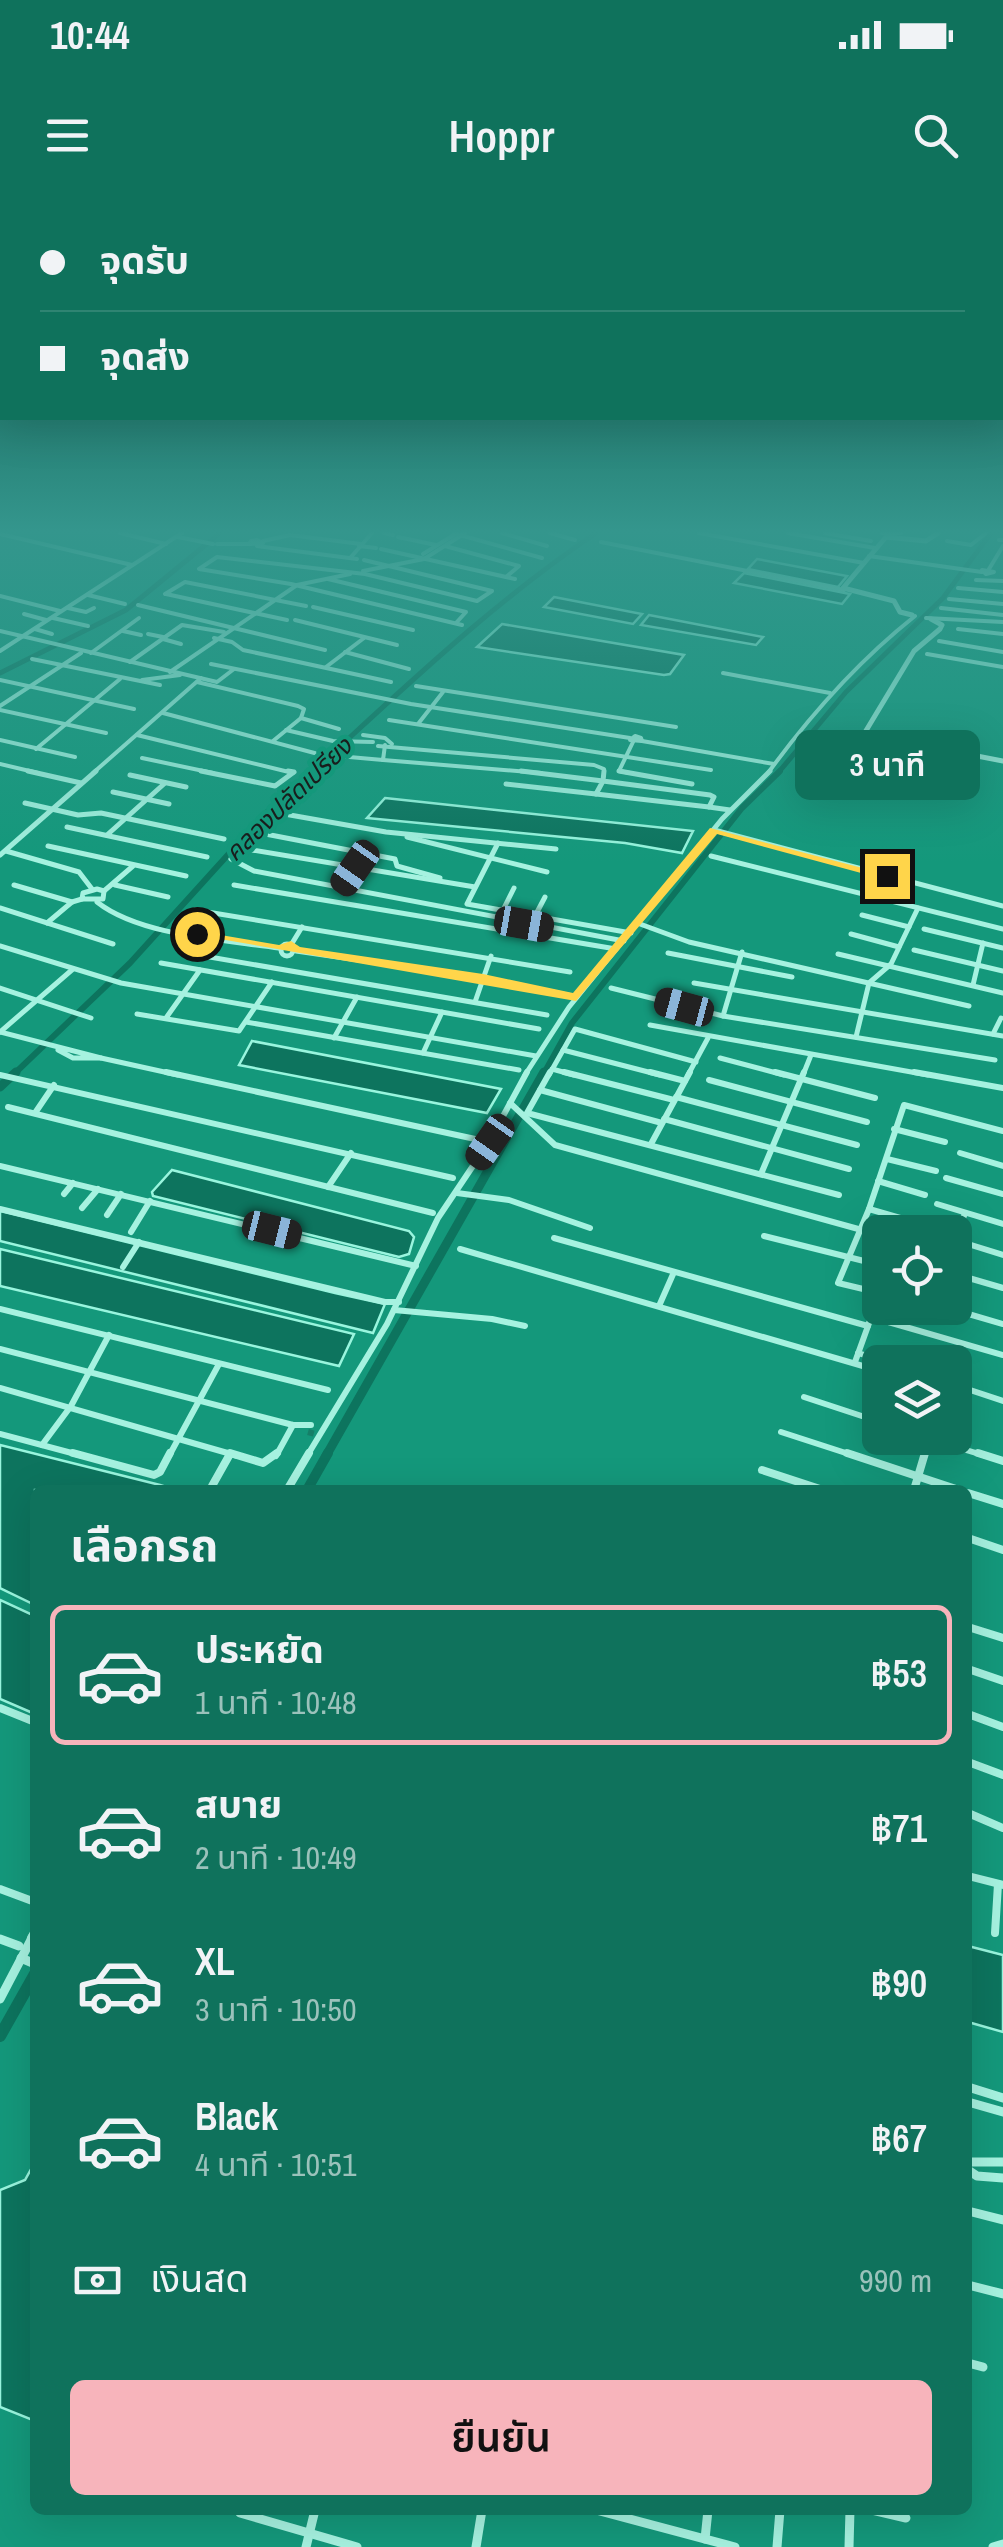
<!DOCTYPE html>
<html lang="th">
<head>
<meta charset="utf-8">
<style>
  :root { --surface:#0f725c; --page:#187762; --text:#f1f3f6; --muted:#9bc2bb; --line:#2f8472; --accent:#f7b4bb }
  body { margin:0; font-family:"Archivo Narrow","Noto Sans Thai",sans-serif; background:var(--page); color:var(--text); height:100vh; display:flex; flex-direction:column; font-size:38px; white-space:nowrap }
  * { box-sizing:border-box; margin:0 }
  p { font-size:32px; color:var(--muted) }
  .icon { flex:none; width:55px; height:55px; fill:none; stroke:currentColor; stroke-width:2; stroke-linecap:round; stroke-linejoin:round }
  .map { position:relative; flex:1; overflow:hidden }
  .drawer { position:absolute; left:30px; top:1285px; width:942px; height:1030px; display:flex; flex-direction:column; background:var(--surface); border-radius:15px; box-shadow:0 10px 40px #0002 }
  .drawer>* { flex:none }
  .guide { position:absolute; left:0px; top:0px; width:1005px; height:220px; box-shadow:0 10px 40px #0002; display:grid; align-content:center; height:220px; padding:0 40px; background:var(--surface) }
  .fabs { position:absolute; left:862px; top:1015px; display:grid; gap:20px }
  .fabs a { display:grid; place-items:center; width:110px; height:110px; border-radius:15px; background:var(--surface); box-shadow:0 10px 40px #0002; font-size:50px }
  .end { position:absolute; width:45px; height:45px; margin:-22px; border:12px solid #ffd54a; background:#111; box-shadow:0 0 0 5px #111 }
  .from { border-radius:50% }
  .bubble { position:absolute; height:70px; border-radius:15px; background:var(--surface); box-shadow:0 10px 40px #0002; font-size:32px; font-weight:600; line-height:70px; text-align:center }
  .car { position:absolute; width:30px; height:60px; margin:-30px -15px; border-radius:12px; box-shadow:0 0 8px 2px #0007; background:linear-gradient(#222 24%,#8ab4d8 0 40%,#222 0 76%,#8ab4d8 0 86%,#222 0) }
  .guide b { display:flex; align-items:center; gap:35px; height:95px; font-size:38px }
  .guide b+b { border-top:2px solid var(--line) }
  .guide i { width:25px; height:25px; background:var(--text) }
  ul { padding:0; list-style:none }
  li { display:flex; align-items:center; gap:30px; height:140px; margin:0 20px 15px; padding:0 20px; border:5px solid transparent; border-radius:15px }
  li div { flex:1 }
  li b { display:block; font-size:38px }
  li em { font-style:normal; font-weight:600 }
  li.active { border-color:var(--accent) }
  li>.icon { width:90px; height:90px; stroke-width:1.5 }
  h2 { padding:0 40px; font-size:45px; line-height:120px }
  .pay { display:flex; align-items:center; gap:25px; height:110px; padding:0 40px; font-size:38px }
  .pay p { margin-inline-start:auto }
  .primary-button { display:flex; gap:20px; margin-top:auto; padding:20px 40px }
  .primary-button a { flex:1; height:115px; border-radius:15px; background:var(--accent); color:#111; font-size:40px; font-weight:600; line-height:115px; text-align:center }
  .status { display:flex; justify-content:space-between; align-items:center; height:70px; padding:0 50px; background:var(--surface); direction:ltr }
  .status svg { height:28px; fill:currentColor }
  header { display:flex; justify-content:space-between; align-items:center; height:130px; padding:0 40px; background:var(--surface); font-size:45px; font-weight:600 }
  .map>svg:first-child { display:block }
  .water { fill:#0d745e; stroke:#99f5de; stroke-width:2.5 }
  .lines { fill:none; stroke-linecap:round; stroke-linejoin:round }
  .canal-far4 { stroke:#0d745e; stroke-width:5 }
  .canal-far3 { stroke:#0d745e; stroke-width:6 }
  .canal-far2 { stroke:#0d745e; stroke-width:9 }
  .canal-far1 { stroke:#0d745e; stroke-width:10 }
  .canal { stroke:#0d745e; stroke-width:12 }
  .minor-tunnel-far1 { stroke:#167f68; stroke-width:4; stroke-dasharray:4 1; stroke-linecap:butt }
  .minor-tunnel { stroke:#167f68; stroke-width:6; stroke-dasharray:6 2.5; stroke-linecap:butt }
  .minor-far4 { stroke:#a6f2e0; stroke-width:4 }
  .minor-far3 { stroke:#a6f2e0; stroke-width:5 }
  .minor-far2 { stroke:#a6f2e0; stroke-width:6 }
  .minor-far1 { stroke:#a6f2e0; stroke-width:8 }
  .minor { stroke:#a6f2e0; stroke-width:9 }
  .tertiary { stroke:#a6f2e0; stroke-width:5 }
  .route { fill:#ffd54a }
  .labels { text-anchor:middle; stroke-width:9; stroke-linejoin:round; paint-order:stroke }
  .far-water-label { font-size:25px; font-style:italic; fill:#191d1c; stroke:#14987b }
</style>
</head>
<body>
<div class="status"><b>10:44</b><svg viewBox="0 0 49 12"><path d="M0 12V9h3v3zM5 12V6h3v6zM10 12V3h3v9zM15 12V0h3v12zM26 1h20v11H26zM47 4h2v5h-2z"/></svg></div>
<header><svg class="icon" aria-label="menu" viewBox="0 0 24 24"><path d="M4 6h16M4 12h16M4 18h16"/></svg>Hoppr<svg class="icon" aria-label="search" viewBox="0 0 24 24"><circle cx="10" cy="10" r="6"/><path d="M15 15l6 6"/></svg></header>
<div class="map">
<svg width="1003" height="2347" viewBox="0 0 1003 2347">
  <rect width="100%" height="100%" fill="#14987b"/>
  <g class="water">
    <polygon points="757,359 847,376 838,387 748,369"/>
    <polygon points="744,373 850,394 842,404 734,383"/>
    <polygon points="554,397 642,414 633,424 544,407"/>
    <polygon points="649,415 763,437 756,445 641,425"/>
    <polygon points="502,424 684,455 670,474 664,475 477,447"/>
    <polygon points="385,598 693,631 682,653 625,643 367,618"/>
    <polygon points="252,841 501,889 487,913 239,865"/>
    <polygon points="172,970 409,1031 414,1037 409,1054 399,1057 153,996 152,992"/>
    <polygon points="0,1011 335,1093 385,1104 373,1133 0,1041"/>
    <polygon points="0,1049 354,1134 339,1166 0,1086"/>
    <polygon points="0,1245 160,1285 176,1290 35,1290 35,1405 0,1388"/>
    <polygon points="0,1400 35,1416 35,1514 0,1499"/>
    <polygon points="968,1746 1003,1755 1003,1832 968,1822"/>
    <polygon points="35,1962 35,2221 0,2207 0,1990 25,1980"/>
  </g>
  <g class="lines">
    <g class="canal-far4">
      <polyline points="0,473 126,410 220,333"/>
      <path d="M 311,573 C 403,489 492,403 596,333"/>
      <polyline points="778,573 846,492 943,398 991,333"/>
    </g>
    <g class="canal-far3">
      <polyline points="13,875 130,763 263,616 313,571"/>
      <polyline points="543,875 572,823 742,608 780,571"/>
    </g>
    <g class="canal-far2">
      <polyline points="0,887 16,872"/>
      <polyline points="326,1256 544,872"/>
    </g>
    <polyline class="canal-far1" points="307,1290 328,1253"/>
    <polyline class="canal" points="0,1836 35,1774"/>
    <polyline class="minor-tunnel-far1" points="869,344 873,344"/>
    <polyline class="minor-tunnel" points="308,1232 315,1234"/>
    <g class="minor-far4">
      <polyline points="120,333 166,344"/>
      <polyline points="384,333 393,335"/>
      <polyline points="502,333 547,346"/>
      <polyline points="550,333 575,340"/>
      <polyline points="699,333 864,363"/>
      <polyline points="788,333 875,348"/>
      <polyline points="825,333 871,341"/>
      <polyline points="882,333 901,333"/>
      <polyline points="0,334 132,365"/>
      <polyline points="460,335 542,358"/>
      <polyline points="178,337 213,344"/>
      <polyline points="398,337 436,345"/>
      <polygon points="257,340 263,343 249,344 251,341"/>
      <polyline points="999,340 1003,340"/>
      <polyline points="263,341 290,335 361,344"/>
      <polyline points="947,341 971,345 986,333"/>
      <polyline points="601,342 844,390"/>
      <polyline points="217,344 250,344"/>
      <polyline points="257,346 357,359"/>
      <polyline points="359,346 376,348"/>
      <polyline points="445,346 519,366 506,377"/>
      <polyline points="381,349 515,379"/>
      <polyline points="423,354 457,333"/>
      <polyline points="869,356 982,372"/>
      <polyline points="351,357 372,333"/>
      <polyline points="364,360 492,391 477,401 365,374 217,357 199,369 291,384 462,425"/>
      <polyline points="989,369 1003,346"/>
      <polygon points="982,370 994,372 986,374"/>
      <polyline points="363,371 424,359 465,333"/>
      <polyline points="328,379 466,412 456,423"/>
      <polyline points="976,380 1003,381"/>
      <polyline points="958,388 1003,392"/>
      <polyline points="165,394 185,382 306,406"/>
      <polyline points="166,394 287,420"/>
      <polyline points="88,395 125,404"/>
      <polyline points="0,396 60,411"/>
      <polyline points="949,399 1003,404"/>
      <polyline points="138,405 325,450"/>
      <polyline points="313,407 413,430"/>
      <polyline points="68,408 86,412 94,408"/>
      <polyline points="941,408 1003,415"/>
      <polyline points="24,414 46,420"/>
      <polyline points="53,418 88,426"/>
      <polyline points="926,418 1003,422"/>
      <polyline points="295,420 397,445"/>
      <polyline points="35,429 52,434"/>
      <polyline points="958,429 1003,434"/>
      <polyline points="0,431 217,482 234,469"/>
      <polyline points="123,431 141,435"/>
      <polyline points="148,434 163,437"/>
      <polyline points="214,438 232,442 243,450 391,482"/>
      <polyline points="163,439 181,444"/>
      <polyline points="939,441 1003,452"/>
      <polyline points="0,451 182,333"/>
      <polyline points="345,452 409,469"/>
      <polyline points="91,453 139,418"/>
      <polyline points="927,454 1003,467"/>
      <polyline points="32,459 160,485"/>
      <polyline points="130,462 182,425 224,432"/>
      <polyline points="211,464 411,504 630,538"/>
      <polyline points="326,467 364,438"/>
      <polyline points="170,472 297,385 350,374"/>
      <polyline points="723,473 830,493"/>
      <polyline points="0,480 134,509"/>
      <polyline points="142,480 180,475"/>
      <polyline points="197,482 298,506 304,509 301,518 339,529"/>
      <polyline points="416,486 676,527"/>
      <polyline points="0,506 81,453"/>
      <polyline points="0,510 106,533"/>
      <polyline points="163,513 322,555"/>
      <polyline points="389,520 711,570"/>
      <polyline points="418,524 443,492"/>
      <polyline points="286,530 333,541 373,542"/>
      <polyline points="137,535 293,573"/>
      <polyline points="363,535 385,538 392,544"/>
      <polygon points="635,536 641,538 642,541 630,540"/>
      <polyline points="0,540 75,557"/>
      <polyline points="273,541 301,518"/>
      <polyline points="642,541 774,564"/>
      <polyline points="378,546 594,565 604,569 604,573"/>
      <polyline points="36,549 120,479"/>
      <polyline points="338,556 383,560 385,545"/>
      <polyline points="142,558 213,573"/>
      <polyline points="383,560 541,573"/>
      <polyline points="0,564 38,573"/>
      <polyline points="93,573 201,478"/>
      <polyline points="630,573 619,571 633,542"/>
      <path d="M 768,573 C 811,514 857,462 915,416"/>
    </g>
    <g class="minor-far3">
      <polyline points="28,571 81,583"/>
      <polyline points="201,571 275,586 294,572 288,571"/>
      <polyline points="604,571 603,581 710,595 714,597 709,607 730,610"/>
      <polyline points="619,571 692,584"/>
      <polyline points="130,575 186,587"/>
      <polyline points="506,584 596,594 603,581 521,571"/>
      <polyline points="113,592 169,604"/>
      <polyline points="596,594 709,607"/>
      <polyline points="25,603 78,615 101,613 224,639"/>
      <polyline points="67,627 207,657"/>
      <polyline points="714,630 1003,706"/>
      <polyline points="255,632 395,659 397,666 440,678"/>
      <polyline points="107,635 165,583"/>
      <polyline points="407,637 547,672"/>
      <polyline points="498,643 467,704 631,733"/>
      <polyline points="48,646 186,676"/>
      <polyline points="240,648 475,687"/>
      <polyline points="556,649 386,632 273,612 231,659 254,671 624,741"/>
      <polyline points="6,651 79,672 92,689"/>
      <polyline points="0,655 96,571"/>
      <polyline points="711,656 1003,729"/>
      <polyline points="14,685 72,702"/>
      <polyline points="115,685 168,697"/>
      <polyline points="234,685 616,749"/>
      <polyline points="342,686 355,668"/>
      <polygon points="97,689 104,691 103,699 82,699 83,693"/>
      <polyline points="104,691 133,666"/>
      <path d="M 97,702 C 140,736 226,740 279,748"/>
      <polyline points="0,708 113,744"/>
      <polyline points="195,710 570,772"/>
      <polyline points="503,710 514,688"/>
      <polyline points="862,715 909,727"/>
      <polyline points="535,716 545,697"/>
      <polyline points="47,723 72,702 82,699"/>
      <polyline points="640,724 689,742 969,806"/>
      <polyline points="924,729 1003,748"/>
      <polyline points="851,734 899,747"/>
      <circle cx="287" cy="750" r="6"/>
      <polyline points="291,745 302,727"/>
      <polyline points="0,746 121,783 536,856"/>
      <polyline points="914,750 1003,771"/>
      <polyline points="296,751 483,778 577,797"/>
      <polyline points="668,753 792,777"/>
      <polyline points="838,754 1003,793"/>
      <polyline points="198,755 547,815"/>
      <polyline points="161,763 539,829"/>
      <polyline points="694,783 1003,836"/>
      <polyline points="973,785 983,743"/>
      <polyline points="0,788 91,818"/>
      <polyline points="611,788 723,816 995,860"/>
      <polyline points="475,802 491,756"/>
      <polyline points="137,814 239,831 272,782"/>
      <polyline points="723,816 742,752"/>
      <polyline points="166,818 200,770"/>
      <polyline points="246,822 519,870"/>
      <polyline points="650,825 928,875"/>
      <polyline points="0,832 101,858 73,858 58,850"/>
      <polyline points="0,832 73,769"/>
      <polyline points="993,834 1001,818"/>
      <polyline points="856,837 869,783 891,764 918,708"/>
      <polyline points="334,838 357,797"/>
      <polyline points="563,850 660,875"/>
      <polyline points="423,853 442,812"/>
      <polyline points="101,858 178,875"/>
      <polyline points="720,858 784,875"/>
      <polyline points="552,869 574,875"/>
      <polyline points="525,875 569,807 722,619 770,571"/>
      <polyline points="549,875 575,829 696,862"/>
      <polyline points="688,875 708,838"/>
      <polyline points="803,875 811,855"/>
    </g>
    <g class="minor-far2">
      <polyline points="166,872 489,942"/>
      <polyline points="550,872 527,913 839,995"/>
      <polyline points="564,872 674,900"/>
      <polyline points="650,872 685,881"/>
      <polyline points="775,872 875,898"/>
      <polyline points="914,872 1003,888"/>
      <polyline points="0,875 453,978"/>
      <polyline points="709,880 867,922"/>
      <polyline points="540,890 662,923"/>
      <polyline points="676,897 857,945"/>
      <polyline points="510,903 555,945 880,1035"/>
      <polyline points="8,907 433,1013"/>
      <polyline points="35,913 54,885"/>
      <polyline points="664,919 849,969"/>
      <polyline points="894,929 945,942"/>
      <polyline points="651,944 690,872"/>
      <polyline points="960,953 1003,966"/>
      <polyline points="887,959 936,971"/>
      <polyline points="0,966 416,1066"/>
      <polyline points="761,974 804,872"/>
      <polyline points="946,978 1003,994"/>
      <polyline points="878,981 925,995"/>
      <polyline points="328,987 351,953"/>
      <polyline points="457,993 509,1000 590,1028"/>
      <polyline points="64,994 73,983"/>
      <polyline points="937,1004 1003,1024"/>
      <polyline points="82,1008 98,989"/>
      <polyline points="0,1009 385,1102 399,1102"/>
      <polyline points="869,1009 838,1083 880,1093"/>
      <polyline points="107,1015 121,994"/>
      <polyline points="914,1022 869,1009 904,905 1003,931"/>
      <polyline points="131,1032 150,1001"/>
      <polyline points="764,1036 880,1065"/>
      <polyline points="554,1038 868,1126 871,1117 1003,1155"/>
      <polyline points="955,1040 1003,1055"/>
      <polyline points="955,1040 965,1013"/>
      <polyline points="460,1049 880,1171"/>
      <polyline points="123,1067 139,1042"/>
      <polyline points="955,1074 1003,1088"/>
      <polyline points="659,1106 674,1072"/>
      <polyline points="948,1108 1003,1124"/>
      <polyline points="0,1109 328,1190"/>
      <polyline points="394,1110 492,1119 525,1126"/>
      <polyline points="0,1149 293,1225 311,1225"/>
      <polyline points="858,1153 887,1162"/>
      <polyline points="855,1162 868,1126"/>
      <polyline points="955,1185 1003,1201"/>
      <polyline points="0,1188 238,1256"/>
      <polyline points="804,1197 880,1222"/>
      <polyline points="781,1232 855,1256"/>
      <polyline points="0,1234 83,1256"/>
      <polyline points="926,1238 986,1256"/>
      <polyline points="42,1245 71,1206 109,1135"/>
      <polyline points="169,1256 219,1164"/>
      <polyline points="276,1256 293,1225"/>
      <polyline points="307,1256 387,1124 438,1018 489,942 527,872"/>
      <polyline points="924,1256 929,1238"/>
    </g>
    <g class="minor-far1">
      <polyline points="73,1253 154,1275 160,1272 170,1253"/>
      <polyline points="230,1253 263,1263 277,1253"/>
      <polyline points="847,1253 959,1290"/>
      <polyline points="978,1253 1003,1261"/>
      <polyline points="762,1270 823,1290"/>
      <polyline points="212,1286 230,1254"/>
      <polyline points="287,1290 309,1253"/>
      <polyline points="914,1290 925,1253"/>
      <polyline points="968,1293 1003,1304"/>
      <polyline points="968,1338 1003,1350"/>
      <polyline points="968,1427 1003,1438"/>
      <polyline points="968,1469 1003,1481"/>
      <polyline points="0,1508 35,1522"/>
      <polyline points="968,1514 1003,1527"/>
      <polyline points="968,1562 1003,1575"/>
      <polyline points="35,1564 35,1570"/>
      <polyline points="968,1613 1003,1628"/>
      <polyline points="968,1676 1003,1685"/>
      <polyline points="0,1689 35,1702"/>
      <polyline points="995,1733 998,1684"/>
      <polyline points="31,1738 35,1731"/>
    </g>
    <g class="minor">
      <polyline points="0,1739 19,1746"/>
      <polyline points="21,1758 35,1764"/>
      <polyline points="0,1799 33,1736"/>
      <polyline points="968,1887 1003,1898"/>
      <polyline points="968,1902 1003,1912"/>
      <polyline points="968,1962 1003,1962"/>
      <polyline points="968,1970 977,1976 1003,1978"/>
      <polyline points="968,2011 1003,2020"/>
      <polyline points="968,2085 1003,2094"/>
      <polyline points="968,2163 983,2167"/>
      <polyline points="596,2310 735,2347"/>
      <polyline points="872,2310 906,2318"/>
      <polyline points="240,2313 357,2347"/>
      <polyline points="705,2339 708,2310"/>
      <polyline points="306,2347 315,2310"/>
      <polyline points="476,2347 482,2310"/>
      <polyline points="777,2347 780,2310"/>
      <polyline points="849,2347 850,2310"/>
      <polyline points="993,2347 1003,2344"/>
    </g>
    <g class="tertiary">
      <polyline points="912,415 900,412 894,401 843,388 886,337 926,341 938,333"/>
      <polyline points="931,419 942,425 940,429 914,451 864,534 1003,561"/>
    </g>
  </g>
  <linearGradient id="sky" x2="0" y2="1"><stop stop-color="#0b5444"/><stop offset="0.5" stop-color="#34968d"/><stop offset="1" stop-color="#34968d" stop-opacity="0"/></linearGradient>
  <rect width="1003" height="662" fill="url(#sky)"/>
  <polygon class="route" points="710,628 893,676 887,680 717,634 576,801 191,734 197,731 279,745 291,741 300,747 483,774 573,793"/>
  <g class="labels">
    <g class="far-water-label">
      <text transform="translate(288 599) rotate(-44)" y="9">คลองปลัดเปรียง</text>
    </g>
  </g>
</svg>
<div class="fabs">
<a><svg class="icon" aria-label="locate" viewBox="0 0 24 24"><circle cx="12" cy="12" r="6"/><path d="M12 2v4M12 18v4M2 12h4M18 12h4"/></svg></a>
<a><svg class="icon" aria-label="layers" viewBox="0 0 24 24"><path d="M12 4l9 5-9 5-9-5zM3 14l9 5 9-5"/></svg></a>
</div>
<i class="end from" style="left:197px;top:734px"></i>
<i class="end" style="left:887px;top:676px"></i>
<div class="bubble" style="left:795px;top:530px;width:185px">3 นาที</div>
<i class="car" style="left:355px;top:668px;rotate:215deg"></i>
<i class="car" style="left:524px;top:724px;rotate:100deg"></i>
<i class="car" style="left:684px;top:807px;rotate:285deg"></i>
<i class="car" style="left:490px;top:942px;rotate:215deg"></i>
<i class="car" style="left:272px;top:1030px;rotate:104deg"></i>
<div class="guide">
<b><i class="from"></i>จุดรับ</b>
<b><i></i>จุดส่ง</b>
</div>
<section class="drawer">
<h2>เลือกรถ</h2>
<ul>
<li class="active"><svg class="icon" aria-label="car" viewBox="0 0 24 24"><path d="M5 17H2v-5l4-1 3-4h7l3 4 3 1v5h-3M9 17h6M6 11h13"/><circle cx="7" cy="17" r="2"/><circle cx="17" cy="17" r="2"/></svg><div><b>ประหยัด</b><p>1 นาที · 10:48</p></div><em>฿53</em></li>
<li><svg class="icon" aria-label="car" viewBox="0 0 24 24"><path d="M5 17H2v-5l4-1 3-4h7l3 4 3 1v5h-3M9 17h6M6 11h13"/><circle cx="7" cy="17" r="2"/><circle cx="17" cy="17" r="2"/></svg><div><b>สบาย</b><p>2 นาที · 10:49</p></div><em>฿71</em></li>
<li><svg class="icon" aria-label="car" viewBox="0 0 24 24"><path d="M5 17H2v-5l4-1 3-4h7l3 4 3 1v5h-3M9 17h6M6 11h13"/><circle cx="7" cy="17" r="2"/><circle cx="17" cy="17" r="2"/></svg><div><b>XL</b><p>3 นาที · 10:50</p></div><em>฿90</em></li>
<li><svg class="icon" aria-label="car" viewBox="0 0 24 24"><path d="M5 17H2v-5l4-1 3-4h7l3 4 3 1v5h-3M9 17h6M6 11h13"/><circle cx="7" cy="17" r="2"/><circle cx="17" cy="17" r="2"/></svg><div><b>Black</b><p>4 นาที · 10:51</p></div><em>฿67</em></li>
</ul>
<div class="pay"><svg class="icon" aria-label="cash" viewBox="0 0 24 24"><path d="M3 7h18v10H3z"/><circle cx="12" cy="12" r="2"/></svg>เงินสด<p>990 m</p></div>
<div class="primary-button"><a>ยืนยัน</a></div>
</section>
</div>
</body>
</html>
